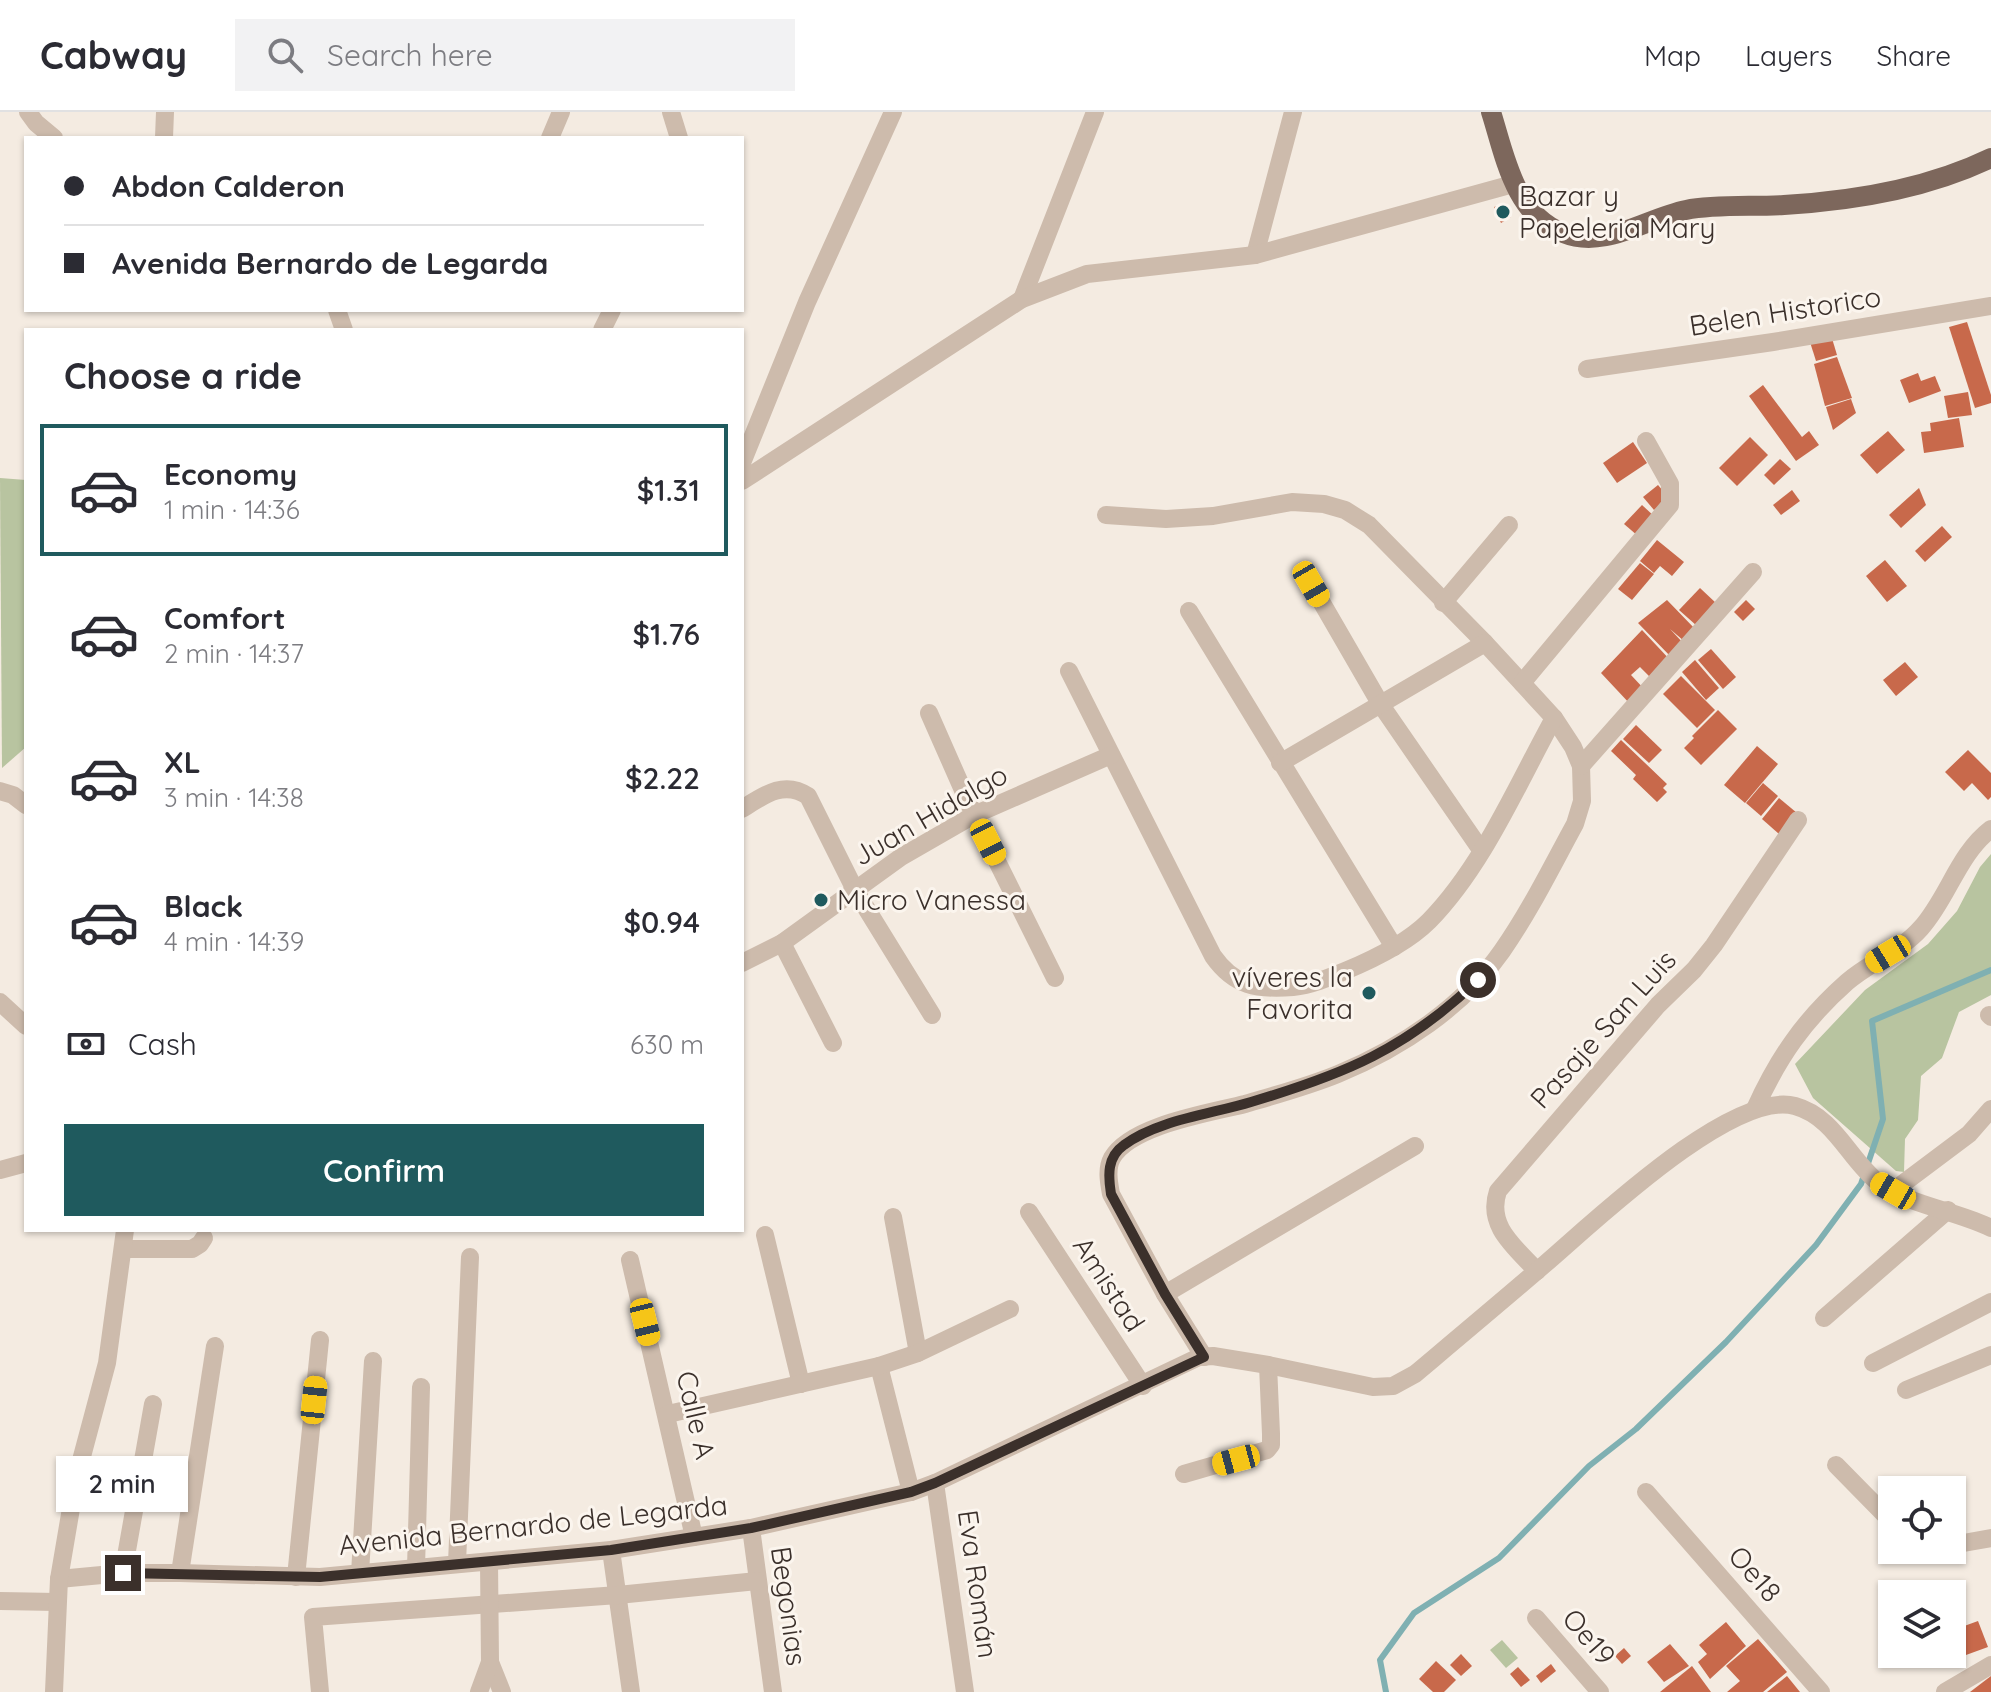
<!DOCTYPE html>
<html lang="en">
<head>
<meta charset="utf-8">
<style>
  :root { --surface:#fff; --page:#f2f2f3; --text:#2b2b33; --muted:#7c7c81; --line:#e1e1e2; --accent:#1f5a5e }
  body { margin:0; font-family:Quicksand,sans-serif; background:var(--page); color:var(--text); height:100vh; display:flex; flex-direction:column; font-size:30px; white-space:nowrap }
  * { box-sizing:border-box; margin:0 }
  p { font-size:26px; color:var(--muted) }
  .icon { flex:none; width:44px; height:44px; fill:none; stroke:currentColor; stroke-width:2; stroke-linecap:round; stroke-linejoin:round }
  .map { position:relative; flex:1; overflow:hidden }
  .details { position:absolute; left:24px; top:216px; width:720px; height:904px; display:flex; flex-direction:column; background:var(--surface); border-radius:0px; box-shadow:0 2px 6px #0004 }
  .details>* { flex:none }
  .hud { position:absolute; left:24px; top:24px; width:720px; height:176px; border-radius:0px; box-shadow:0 2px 6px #0004; display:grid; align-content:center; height:176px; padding:0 40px; background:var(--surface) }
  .controls { position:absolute; left:1878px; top:1364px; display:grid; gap:16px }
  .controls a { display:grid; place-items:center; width:88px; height:88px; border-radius:0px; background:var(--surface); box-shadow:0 2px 6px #0004; font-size:40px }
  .end { position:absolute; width:36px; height:36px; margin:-18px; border:10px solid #3b302b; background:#fff; box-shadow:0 0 0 4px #fff }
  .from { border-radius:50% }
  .bubble { position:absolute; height:56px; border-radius:0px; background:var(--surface); box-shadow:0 2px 6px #0004; font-size:26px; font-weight:600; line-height:56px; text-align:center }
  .car { position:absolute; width:24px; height:48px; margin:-24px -12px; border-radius:10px; box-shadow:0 0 6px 2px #0007; background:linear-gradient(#f5c518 24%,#345 0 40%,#f5c518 0 76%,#345 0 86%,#f5c518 0) }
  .hud b { display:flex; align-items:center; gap:28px; height:76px; font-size:30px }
  .hud b+b { border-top:2px solid var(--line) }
  .hud i { width:20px; height:20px; background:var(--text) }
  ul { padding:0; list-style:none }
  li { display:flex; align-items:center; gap:24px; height:132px; margin:0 16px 12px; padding:0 24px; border:4px solid transparent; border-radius:0px }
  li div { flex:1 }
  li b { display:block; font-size:30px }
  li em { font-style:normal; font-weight:600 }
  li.active { border-color:var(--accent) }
  li>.icon { width:72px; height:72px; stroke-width:1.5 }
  h2 { padding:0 40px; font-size:36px; line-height:96px }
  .pay { display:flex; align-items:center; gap:20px; height:88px; padding:0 40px; font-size:30px }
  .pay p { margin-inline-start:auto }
  .action { display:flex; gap:16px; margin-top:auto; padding:16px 40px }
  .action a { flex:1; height:92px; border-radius:0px; background:var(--accent); color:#fff; font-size:32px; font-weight:600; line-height:92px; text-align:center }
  header { display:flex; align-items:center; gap:48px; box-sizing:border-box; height:112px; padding:0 40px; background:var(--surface); border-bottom:2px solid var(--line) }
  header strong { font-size:38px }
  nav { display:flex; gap:44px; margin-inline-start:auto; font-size:28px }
  .search { width:560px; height:72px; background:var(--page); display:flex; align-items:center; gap:20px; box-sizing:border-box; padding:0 28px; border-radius:0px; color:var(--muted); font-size:30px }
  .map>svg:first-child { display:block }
  .green { fill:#b8c4a0 }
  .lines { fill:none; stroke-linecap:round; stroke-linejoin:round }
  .stream { stroke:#7fb0b2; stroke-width:6 }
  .building { fill:#c8694b }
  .minor { stroke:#cdbbac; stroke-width:18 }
  .major { stroke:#7d675c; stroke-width:20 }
  .route { stroke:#3b302b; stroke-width:10 }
  .poi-dot { fill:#1f5a5e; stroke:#fbf5ee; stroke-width:3 }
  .labels { text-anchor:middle; stroke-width:6; stroke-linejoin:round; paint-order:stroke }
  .poi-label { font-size:28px; fill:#3b302b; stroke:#fbf5ee; text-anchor:start }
  .street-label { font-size:28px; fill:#3b302b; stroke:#fbf5ee }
</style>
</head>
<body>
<header>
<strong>Cabway</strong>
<div class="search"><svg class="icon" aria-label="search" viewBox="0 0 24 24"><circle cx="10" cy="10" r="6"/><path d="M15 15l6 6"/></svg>Search here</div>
<nav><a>Map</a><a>Layers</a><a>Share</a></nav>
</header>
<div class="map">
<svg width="1991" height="1580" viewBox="0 0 1991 1580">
  <rect width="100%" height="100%" fill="#f4ebe1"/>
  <g class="green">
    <polygon points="0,366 26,368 26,635 2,656"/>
    <polygon points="1991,742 1991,883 1959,900 1942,946 1921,964 1918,1008 1905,1027 1904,1060 1896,1059 1813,986 1795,952 1865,878 1928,832 1957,799 1980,755"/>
    <polygon points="1502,1528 1518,1546 1506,1556 1490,1538"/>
  </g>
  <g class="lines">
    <polyline class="stream" points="1386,1580 1380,1548 1414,1501 1499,1446 1589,1354 1636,1317 1726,1230 1816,1133 1861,1072 1883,1007 1872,909 1991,858"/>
  </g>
  <g class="building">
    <polygon points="1506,91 1511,105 1501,111 1494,95"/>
    <polygon points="1967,210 1991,283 1991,291 1975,296 1949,215"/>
    <polygon points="1831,223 1837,243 1816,249 1810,230"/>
    <polygon points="1837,245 1852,286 1825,294 1814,252"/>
    <polygon points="1918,261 1921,269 1935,264 1941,279 1909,291 1900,268"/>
    <polygon points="1763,273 1802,325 1809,319 1819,333 1796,349 1749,284"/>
    <polygon points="1968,280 1972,303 1948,306 1944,284"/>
    <polygon points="1851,287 1856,301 1833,318 1826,295"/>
    <polygon points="1959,306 1964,335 1924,341 1921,320 1931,319 1930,311"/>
    <polygon points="1888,319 1905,338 1877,362 1860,343"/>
    <polygon points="1750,325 1768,343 1737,374 1719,356"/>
    <polygon points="1633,330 1647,351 1617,371 1603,351"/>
    <polygon points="1780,347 1791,357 1774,373 1764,363"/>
    <polygon points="1658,373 1669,386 1654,398 1643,385"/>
    <polygon points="1919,376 1926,393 1901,416 1889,403"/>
    <polygon points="1792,378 1800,389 1781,403 1773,393"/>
    <polygon points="1642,393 1655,405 1638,424 1624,412"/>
    <polygon points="1942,414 1952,425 1925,450 1915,439"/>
    <polygon points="1657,428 1684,450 1672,464 1660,454 1654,461 1640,449"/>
    <polygon points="1885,448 1907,474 1887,490 1866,464"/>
    <polygon points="1640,451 1654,462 1632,488 1618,477"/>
    <polygon points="1700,476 1717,492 1697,514 1679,498"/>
    <polygon points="1667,488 1696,518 1684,529 1670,517 1685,533 1672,546 1638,511"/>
    <polygon points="1746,488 1755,497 1743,509 1734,500"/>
    <polygon points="1642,518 1672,550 1653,568 1640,555 1631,563 1646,579 1631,593 1601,561"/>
    <polygon points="1711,537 1736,565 1723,577 1698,548"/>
    <polygon points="1695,548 1719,576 1706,588 1682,560"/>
    <polygon points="1905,550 1918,565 1896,584 1883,568"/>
    <polygon points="1681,564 1715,598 1697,616 1663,582"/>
    <polygon points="1718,598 1737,617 1701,653 1684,636 1694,626 1692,624"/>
    <polygon points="1636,613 1662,638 1649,651 1623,627"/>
    <polygon points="1621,628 1667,672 1663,676 1667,680 1657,690 1633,667 1636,663 1611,639"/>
    <polygon points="1757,634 1778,652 1745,691 1724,673"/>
    <polygon points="1968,638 1991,661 1991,685 1988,688 1972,671 1964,679 1945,660"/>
    <polygon points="1763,671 1778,684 1761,704 1746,691"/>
    <polygon points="1779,686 1797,701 1779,722 1762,707"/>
    <polygon points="1978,1509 1988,1535 1966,1543 1956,1517"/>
    <polygon points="1726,1510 1746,1534 1710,1567 1698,1550 1707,1542 1699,1533"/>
    <polygon points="1758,1527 1787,1560 1763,1580 1727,1580 1740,1569 1726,1554"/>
    <polygon points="1670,1532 1689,1554 1664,1570 1647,1550"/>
    <polygon points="1624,1536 1631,1544 1622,1552 1615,1544"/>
    <polygon points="1461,1542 1472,1554 1461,1564 1450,1553"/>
    <polygon points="1436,1549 1456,1568 1444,1580 1433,1580 1419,1567"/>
    <polygon points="1551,1552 1556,1559 1541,1571 1536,1564"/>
    <polygon points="1692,1554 1711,1580 1660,1580"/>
    <polygon points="1518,1555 1530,1568 1521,1575 1510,1562"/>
    <polygon points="1787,1564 1800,1580 1767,1580"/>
    <polygon points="1991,1564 1991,1580 1970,1580"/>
  </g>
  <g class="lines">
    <g class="minor">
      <polyline points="28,0 36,11 54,26"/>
      <polyline points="671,0 679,26"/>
      <polyline points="164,26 165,0"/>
      <polyline points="550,26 561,0"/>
      <polyline points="1255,143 1293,0"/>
      <polyline points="1022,187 1095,0"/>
      <polyline points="337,198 344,218"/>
      <polyline points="602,218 612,198"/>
      <polyline points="1587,257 1773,230 1991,194"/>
      <polyline points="742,351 807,190 893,0"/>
      <polyline points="742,369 1022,187 1087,162 1255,143 1513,72"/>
      <path d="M 1106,403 L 1166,407 L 1213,404 L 1292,390 L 1324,392 L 1345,398 L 1369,413 L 1485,531 L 1554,606 L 1573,635 L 1581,654 L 1582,689 L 1575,712 C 1552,754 1530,799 1502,839 C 1463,895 1401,936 1338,962 C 1309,974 1276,983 1245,992 C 1210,1001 1131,1013 1112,1046 C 1106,1057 1109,1071 1111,1082 L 1165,1182 L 1204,1245"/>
      <polyline points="1311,472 1381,593 1481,738"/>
      <polyline points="1443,491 1509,413"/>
      <polyline points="1189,499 1394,835"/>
      <path d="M 1069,559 L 1213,844 C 1234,874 1257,878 1293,875 C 1311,873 1328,866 1345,859 C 1374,847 1407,831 1429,809 C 1483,754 1517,673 1554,606"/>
      <polyline points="1522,571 1670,393 1670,372 1646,329"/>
      <polyline points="929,601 974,703 1055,866"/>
      <polyline points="1280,651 1485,531"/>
      <polyline points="1581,654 1753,460"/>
      <polyline points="0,679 13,683 26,693"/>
      <path d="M 742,697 C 764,683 784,668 808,684 L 855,778 L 932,903"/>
      <polyline points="782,831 833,931"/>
      <polyline points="742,851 782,831 901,745 974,703 1111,643"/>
      <polyline points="0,890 26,914"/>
      <polyline points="1989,903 1991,905"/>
      <path d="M 1755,997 C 1778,946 1804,908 1847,870 C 1870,850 1901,839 1921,816 C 1948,786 1958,742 1991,717"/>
      <polyline points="0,1058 26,1051"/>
      <polyline points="1893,1079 1969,1022 1991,997"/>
      <polyline points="1029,1100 1143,1274"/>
      <polyline points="893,1105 918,1241"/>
      <polyline points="765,1123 801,1272"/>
      <polyline points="124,1137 192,1137 200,1132 204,1126"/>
      <polyline points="630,1148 694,1425"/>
      <path d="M 1537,1159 C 1515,1135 1486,1114 1498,1079 L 1658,893 L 1694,858 L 1714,833 L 1798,708"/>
      <polyline points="1165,1182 1415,1034"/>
      <polyline points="1824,1206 1948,1098"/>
      <polyline points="1873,1251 1991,1190"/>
      <polyline points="879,1254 911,1380"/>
      <polyline points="1906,1278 1991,1243"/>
      <polyline points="668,1302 879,1254 918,1241 1010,1197"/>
      <polyline points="1836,1353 1892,1410"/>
      <polyline points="1184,1362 1267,1338 1271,1333 1271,1322 1268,1253"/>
      <polyline points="935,1371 965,1580"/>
      <polyline points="1646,1380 1821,1580"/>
      <polyline points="751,1416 773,1580"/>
      <polyline points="1952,1433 1991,1426"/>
      <polyline points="611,1438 631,1580"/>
      <polyline points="457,1451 470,1145"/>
      <polyline points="416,1456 421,1275"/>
      <polyline points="123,1461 153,1292"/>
      <polyline points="180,1461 215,1234"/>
      <polyline points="360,1461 373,1249"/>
      <polyline points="296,1465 320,1228"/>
      <path d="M 59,1467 L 123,1461 L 180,1461 L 320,1465 L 611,1438 L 751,1416 L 911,1380 L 935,1371 L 1199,1245 L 1213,1244 L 1268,1253 L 1373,1275 L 1393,1274 L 1415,1262 C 1459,1225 1502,1189 1545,1152 C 1592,1112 1732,977 1795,994 C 1835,1005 1849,1048 1879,1071 C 1908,1093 1957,1099 1991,1116"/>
      <polyline points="0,1489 57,1490"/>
      <polyline points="1536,1506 1600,1580"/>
      <polyline points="490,1550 502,1580"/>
      <polyline points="54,1580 59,1467 76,1367 107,1251 125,1118"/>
      <polyline points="320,1580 313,1505 618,1483 757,1469"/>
      <polyline points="479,1580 490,1550 489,1450"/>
      <polyline points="1945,1580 1991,1553"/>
    </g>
    <path class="major" d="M 1491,0 C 1505,44 1514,102 1563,121 C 1605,138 1646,106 1686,98 C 1716,92 1753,95 1784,93 C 1853,89 1927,77 1991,46"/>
  </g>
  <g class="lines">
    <path class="route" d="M 123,1461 L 320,1465 L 611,1438 L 751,1416 L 911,1380 L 935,1371 L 1204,1245 L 1165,1182 L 1111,1082 C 1108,1063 1107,1045 1124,1033 C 1157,1008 1212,1002 1251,990 C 1345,962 1406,937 1478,868"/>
  </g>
  <g class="poi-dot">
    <circle cx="1503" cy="100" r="8"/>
    <circle cx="821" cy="788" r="8"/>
    <circle cx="1369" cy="881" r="8"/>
  </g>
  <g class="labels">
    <g class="poi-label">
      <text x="1519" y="94">Bazar y<tspan x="1519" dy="32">Papeleria Mary</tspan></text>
      <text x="837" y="798">Micro Vanessa</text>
      <text x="1353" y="875" text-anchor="end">víveres la<tspan x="1353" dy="32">Favorita</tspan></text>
    </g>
    <g class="street-label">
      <text transform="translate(1785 199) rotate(-9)" y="10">Belen Historico</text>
      <text transform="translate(930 703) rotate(-30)" y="10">Juan Hidalgo</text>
      <text transform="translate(1603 917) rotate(-48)" y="10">Pasaje San Luis</text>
      <text transform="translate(1109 1172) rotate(57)" y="10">Amistad</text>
      <text transform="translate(696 1303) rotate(77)" y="10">Calle A</text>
      <text transform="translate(533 1413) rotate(-6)" y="10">Avenida Bernardo de Legarda</text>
      <text transform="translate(1755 1462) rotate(49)" y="10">Oe18</text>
      <text transform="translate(978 1472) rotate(82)" y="10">Eva Román</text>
      <text transform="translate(789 1494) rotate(82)" y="10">Begonias</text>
      <text transform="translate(1589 1525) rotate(49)" y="10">Oe19</text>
    </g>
  </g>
</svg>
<div class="controls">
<a><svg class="icon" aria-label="locate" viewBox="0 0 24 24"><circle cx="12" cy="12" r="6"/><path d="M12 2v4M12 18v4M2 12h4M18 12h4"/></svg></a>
<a><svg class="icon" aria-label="layers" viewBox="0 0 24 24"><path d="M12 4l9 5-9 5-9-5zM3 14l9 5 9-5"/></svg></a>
</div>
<i class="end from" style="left:1478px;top:868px"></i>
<i class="end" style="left:123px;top:1461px"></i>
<div class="bubble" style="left:56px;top:1344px;width:132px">2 min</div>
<i class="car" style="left:1311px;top:472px;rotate:150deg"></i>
<i class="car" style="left:988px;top:730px;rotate:153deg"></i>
<i class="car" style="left:1888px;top:842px;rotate:239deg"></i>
<i class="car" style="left:1893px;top:1079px;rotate:300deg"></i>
<i class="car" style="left:645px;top:1210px;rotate:166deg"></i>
<i class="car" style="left:314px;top:1288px;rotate:6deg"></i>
<i class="car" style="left:1236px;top:1348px;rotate:255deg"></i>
<div class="hud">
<b><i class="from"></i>Abdon Calderon</b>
<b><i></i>Avenida Bernardo de Legarda</b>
</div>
<section class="details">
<h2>Choose a ride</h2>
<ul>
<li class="active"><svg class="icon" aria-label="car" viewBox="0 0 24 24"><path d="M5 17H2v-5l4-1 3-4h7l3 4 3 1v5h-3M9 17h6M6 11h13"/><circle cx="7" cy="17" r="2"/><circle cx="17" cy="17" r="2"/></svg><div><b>Economy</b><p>1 min · 14:36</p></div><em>$1.31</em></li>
<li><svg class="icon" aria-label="car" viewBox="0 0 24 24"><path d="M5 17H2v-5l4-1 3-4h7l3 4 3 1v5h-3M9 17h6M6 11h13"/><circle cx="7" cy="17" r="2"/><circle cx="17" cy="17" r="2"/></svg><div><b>Comfort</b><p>2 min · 14:37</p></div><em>$1.76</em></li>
<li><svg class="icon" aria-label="car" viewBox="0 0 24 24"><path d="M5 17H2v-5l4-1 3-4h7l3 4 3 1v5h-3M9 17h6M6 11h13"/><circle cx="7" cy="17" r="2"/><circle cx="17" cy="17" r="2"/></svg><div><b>XL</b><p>3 min · 14:38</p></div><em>$2.22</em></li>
<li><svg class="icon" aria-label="car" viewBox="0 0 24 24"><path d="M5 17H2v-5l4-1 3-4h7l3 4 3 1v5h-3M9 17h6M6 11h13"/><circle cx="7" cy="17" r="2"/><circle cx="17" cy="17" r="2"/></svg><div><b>Black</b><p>4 min · 14:39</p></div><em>$0.94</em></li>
</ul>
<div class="pay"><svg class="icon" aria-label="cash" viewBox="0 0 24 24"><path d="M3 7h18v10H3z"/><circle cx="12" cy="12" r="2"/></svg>Cash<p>630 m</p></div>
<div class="action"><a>Confirm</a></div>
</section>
</div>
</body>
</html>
